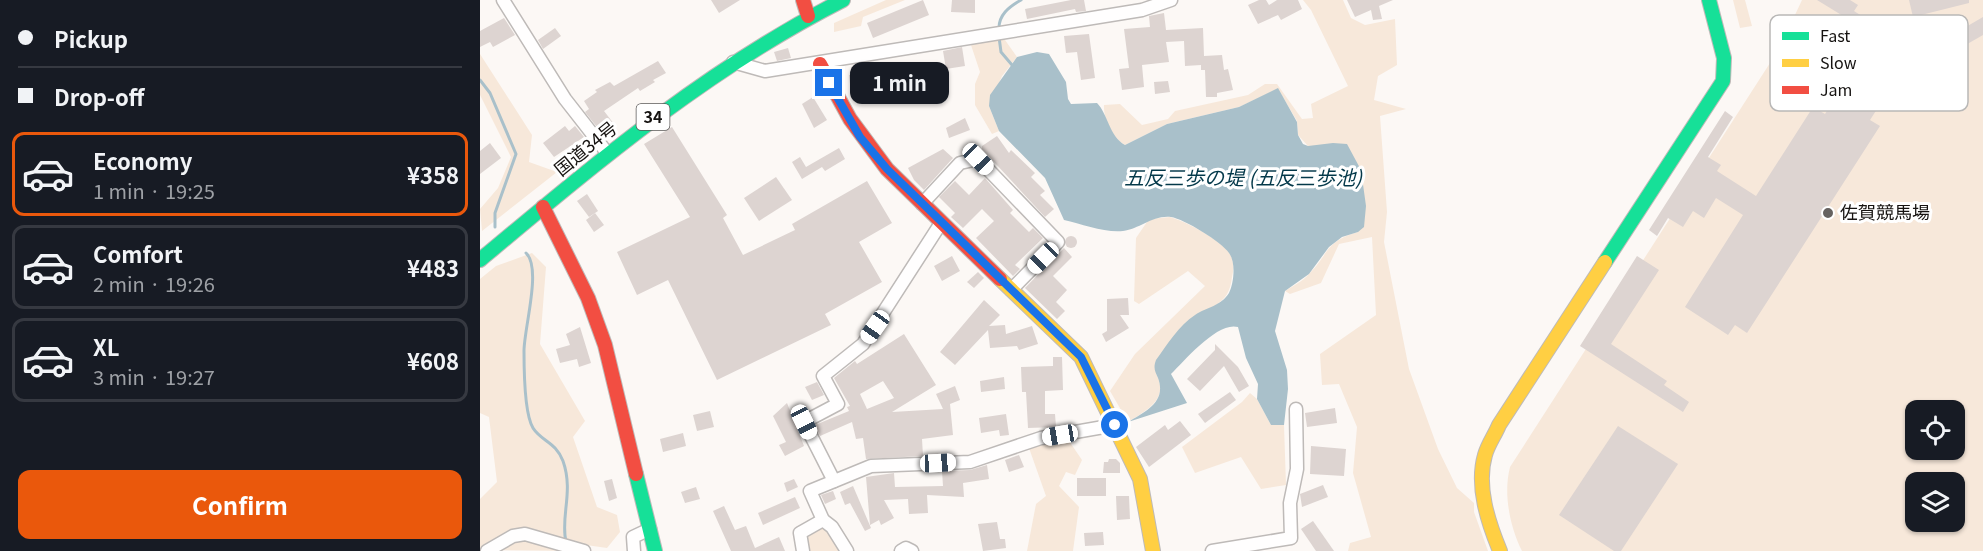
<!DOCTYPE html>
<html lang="en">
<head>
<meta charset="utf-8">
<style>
  :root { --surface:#171b24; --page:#242831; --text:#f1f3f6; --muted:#9ea1a6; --line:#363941; --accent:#ea580c }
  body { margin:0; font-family:Georgia,"Noto Sans JP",serif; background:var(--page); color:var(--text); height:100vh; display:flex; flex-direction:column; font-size:22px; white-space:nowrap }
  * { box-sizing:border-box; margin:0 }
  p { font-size:20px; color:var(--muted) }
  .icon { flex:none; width:33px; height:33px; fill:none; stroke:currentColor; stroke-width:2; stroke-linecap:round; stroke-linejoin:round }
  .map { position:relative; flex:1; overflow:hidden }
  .drawer { display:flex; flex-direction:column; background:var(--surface); width:480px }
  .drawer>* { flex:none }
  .guide { display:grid; align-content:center; height:132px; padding:0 18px; background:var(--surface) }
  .tools { position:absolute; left:1425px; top:400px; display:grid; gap:12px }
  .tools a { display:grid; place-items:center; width:60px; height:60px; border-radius:12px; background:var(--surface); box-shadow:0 2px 4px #0004; font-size:30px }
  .end { position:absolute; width:27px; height:27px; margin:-14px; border:8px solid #1a73e8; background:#fff; box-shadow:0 0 0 3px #fff }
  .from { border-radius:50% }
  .bubble { position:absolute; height:42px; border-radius:12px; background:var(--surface); box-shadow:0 2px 4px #0004; font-size:20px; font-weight:700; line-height:42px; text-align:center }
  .car { position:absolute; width:18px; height:36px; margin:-18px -9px; border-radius:8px; box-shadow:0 0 4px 2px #0007; background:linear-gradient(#fff 24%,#345 0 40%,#fff 0 76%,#345 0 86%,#fff 0) }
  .guide b { display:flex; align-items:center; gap:21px; height:57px; font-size:22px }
  .guide b+b { border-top:2px solid var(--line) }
  .guide i { width:15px; height:15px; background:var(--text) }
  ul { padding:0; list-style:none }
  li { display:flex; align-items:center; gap:18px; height:84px; margin:0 12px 9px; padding:0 6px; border:3px solid var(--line); border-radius:12px }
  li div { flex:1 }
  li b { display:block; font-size:22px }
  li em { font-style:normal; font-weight:700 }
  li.active { border-color:var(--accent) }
  li>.icon { width:54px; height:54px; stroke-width:1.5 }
  .action { display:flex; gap:12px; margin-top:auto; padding:12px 18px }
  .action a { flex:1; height:69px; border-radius:12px; background:var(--accent); color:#fff; font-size:24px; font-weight:700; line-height:69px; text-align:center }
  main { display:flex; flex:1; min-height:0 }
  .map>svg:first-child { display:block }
  .green { fill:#f7e8da; fill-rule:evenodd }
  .water { fill:#a9c0ca }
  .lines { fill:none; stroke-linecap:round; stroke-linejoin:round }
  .stream { stroke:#a9c0ca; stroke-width:3 }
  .building { fill:#ddd4d1; fill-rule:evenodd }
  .street-casing { stroke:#bebab8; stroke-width:15 }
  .fast-casing { stroke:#bebab8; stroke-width:16 }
  .slow-casing { stroke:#bebab8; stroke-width:16 }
  .jam-casing { stroke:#bebab8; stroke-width:16 }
  .street { stroke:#fffefe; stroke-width:12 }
  .fast { stroke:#16e098; stroke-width:14 }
  .slow { stroke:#ffcf43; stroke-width:14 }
  .jam { stroke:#f24e42; stroke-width:14 }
  .route { stroke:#1a73e8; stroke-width:8 }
  .poi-dot { fill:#666260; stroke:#fff; stroke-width:2 }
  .labels { text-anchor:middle; stroke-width:6; stroke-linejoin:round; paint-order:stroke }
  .shield { fill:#fff; stroke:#5b5958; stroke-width:1.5 }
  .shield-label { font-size:16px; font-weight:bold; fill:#151210 }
  .street-label { font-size:18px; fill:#151210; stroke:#fff }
  .poi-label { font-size:18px; fill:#151210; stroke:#fff; text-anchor:start }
  .water-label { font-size:20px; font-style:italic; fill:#04394a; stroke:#fff }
  .key { fill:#fff; stroke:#b9b8b7; stroke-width:1.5 }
  .key-label { font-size:16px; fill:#151210 }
</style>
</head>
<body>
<main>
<section class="drawer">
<div class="guide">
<b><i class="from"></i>Pickup</b>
<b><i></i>Drop-off</b>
</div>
<ul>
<li class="active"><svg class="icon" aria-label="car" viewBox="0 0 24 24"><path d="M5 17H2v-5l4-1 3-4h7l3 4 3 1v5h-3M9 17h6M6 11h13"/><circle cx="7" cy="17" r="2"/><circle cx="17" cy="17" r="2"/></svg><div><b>Economy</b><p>1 min · 19:25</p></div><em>¥358</em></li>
<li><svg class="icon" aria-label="car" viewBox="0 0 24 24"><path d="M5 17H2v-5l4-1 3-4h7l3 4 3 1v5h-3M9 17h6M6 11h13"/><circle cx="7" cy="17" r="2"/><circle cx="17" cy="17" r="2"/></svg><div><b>Comfort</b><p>2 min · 19:26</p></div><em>¥483</em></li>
<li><svg class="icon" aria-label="car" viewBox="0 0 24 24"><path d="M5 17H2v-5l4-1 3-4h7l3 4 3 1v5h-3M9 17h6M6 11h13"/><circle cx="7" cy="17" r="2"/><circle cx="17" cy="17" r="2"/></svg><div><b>XL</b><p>3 min · 19:27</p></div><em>¥608</em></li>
</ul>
<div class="action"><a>Confirm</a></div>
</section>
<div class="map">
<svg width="1503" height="551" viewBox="0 0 1503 551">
  <rect width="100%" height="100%" fill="#fcf8f5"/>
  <g class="green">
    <polygon points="406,0 425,0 383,17 381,26 354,32 354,23"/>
    <path d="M 823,0 L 863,0 L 871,18 L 885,25 L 915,19 L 917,65 L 898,76 L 894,100 L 926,109 L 900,116 L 907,212 L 904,242 L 929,369 L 958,449 L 977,488 L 994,503 L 994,512 L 1008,551 L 868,551 L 870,543 L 891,537 L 873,473 L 877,427 L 859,384 L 842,385 L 840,354 L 896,315 L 892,237 L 859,244 L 841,283 L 810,294 L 805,291 C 813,286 823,281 829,274 C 850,253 844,242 878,232 L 828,146 L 818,135 L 817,121 L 798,89 L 759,107 L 687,124 L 645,145 C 633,139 623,118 624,105 L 640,104 L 662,125 L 688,119 L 695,111 L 768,95 L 785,84 L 797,84 L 822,119 L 833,118 L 831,104 L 868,86 L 831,10 Z"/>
    <polygon points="1253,0 1265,0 1272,26 1260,28"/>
    <path d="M 1322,0 L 1503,0 L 1503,551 L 1042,551 C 1030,527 1023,494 1030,467 L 1299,49 ZM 1436,411 L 1474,411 L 1474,450 L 1436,450 ZM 1436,483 L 1474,483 L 1474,522 L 1436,522 Z"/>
    <polygon points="512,40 525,40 537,57 522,76 509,106 519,131 512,134 495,105 495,84 500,72 491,45"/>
    <polygon points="0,54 52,135 49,162 77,172 2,231 0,209 18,188 31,157 0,95"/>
    <path d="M 690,217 C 705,221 742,240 750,254 C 754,261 754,269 752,277 C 750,292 746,299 733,307 L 676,374 C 690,399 666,411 648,422 L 630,391 L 655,354 L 725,286 L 708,271 L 659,304 L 654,301 L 656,238 L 669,219 Z"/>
    <polygon points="52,253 66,267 60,344 105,421 93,437 117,507 137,515 140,532 127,548 99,544 99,551 0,550 0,499 17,482 9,417 0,413 0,279 16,266"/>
    <polygon points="770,393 777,399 791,425 804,425 806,485 781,489 761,457 715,473 702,447 762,402"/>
    <polygon points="587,438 602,460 595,475 586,472 579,486 599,507 593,551 547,551 556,504 566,496 549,448"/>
    <polygon points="344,525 361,551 325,551 327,534"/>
  </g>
  <path class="water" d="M 557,52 L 569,54 L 586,82 L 588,99 L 591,104 L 617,103 C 628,114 629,136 645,145 L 687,124 L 759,107 L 798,88 L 817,122 L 818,135 L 823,144 L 828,146 L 853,143 L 867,144 L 881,170 L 886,206 L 884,227 L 878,232 L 862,237 L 849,247 L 829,274 L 805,291 L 795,331 L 807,370 L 808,389 L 804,425 L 791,425 L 777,399 L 778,384 L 766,358 L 758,327 C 738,321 705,360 691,374 L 707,403 L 648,422 C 665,412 687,402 678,378 C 675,371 673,368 676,360 C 687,345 699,325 715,315 C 727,307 741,306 749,293 C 754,283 756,262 749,253 C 742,242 704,219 691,217 C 672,215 660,229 643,231 C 625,233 602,224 584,220 L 565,178 L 519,131 L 509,106 L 510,95 L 537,57 Z"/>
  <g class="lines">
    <g class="stream">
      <path d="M 519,30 C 518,15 529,7 541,0"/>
      <polyline points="519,37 521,52 532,65"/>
      <polyline points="0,80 10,93 36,154 15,213 15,227"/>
      <path d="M 46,253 C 62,268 44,328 44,351 C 44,369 44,413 53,428 C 61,441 76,442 83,461 C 94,492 80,517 86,542"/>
    </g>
  </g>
  <g class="building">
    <polygon points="231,0 260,0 239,13"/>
    <polygon points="443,0 449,15 393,38 387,23"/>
    <polygon points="472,0 495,0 495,13 471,12"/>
    <polygon points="591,0 604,0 606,11 596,12 595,9 547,19 545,9"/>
    <polygon points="779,0 786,0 789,5 797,0 818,0 822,9 801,20 798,15 778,24 768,5"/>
    <polygon points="867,0 913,0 899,6 902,19 893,20 891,10 875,17"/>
    <polygon points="1337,0 1370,0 1378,5 1374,11 1427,45 1419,56 1380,30 1381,27"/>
    <polygon points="1429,0 1489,0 1489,3 1433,17"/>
    <polygon points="684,13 686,30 723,28 724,56 742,55 744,70 748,69 753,90 737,93 737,97 726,97 725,70 721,70 721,65 705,66 704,41 686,42 689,62 662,65 664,87 642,90 639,69 649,68 644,29 670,27 669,16"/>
    <polygon points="1503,17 1503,35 1475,51 1467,38"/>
    <polygon points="24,18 35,35 13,47 10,42 0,47 0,31"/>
    <polygon points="75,28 81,36 63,49 58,40"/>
    <polygon points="1327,28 1348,29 1390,57 1383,68 1412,86 1390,120 1400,126 1267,333 1255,325 1248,335 1205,307 1263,215 1236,198 1224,218 1213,211 1203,227 1188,218 1177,236 1169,230 1245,111 1253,117 1228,157 1241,165 1237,171 1276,196 1333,107 1345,114 1355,98 1363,103 1377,82 1364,73 1373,57 1343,38 1318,75 1311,71 1335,33"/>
    <polygon points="609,34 615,78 601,80 597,52 586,53 584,36"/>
    <polygon points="482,47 485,66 466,69 463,51"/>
    <polygon points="308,48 311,58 297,61 294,52"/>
    <polygon points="178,61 186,73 173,80 175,82 160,91 158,88 124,111 134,124 124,131 119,125 117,127 105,112 109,109 104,101 117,92 115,90 130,82 134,86"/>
    <polygon points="390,68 391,75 419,72 419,77 427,76 429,92 415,94 414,90 402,92 401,88 383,90 382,82 370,84 369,75 373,75 373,70"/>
    <polygon points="688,81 690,92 675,94 674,82"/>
    <polygon points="333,97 347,120 334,128 322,104"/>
    <polygon points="485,118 490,130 469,138 466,128"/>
    <polygon points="85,126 89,131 95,126 104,137 74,157 63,143"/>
    <polygon points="192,127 247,215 243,218 263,255 315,230 312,224 387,181 412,223 379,242 402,282 345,314 351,325 237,380 188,280 157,295 137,252 210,217 164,144"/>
    <polygon points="517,136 529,153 531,150 555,173 551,177 565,191 560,195 574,209 565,217 502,149 502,146"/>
    <polygon points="10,143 21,158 0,174 0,151"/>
    <polygon points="359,148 365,159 345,171 342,167 322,179 312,162 320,157 326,167"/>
    <polygon points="463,149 473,158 444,190 434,180 428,168"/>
    <polygon points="296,177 312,200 279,221 264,198"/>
    <polygon points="505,178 533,210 530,213 549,232 553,228 563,238 535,265 540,269 533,276 496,238 514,221 502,209 483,228 471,217 475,213 459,197 475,181 489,195"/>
    <polygon points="107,194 118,211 109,217 97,201"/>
    <polygon points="115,213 124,225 114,232 106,220"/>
    <circle cx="591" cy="242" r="6"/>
    <polygon points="584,248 592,257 573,276 587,290 576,302 585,311 577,319 545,288"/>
    <polygon points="472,256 480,271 462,281 454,266"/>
    <polygon points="1157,256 1179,270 1131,344 1187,381 1184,385 1209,402 1203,412 1100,346"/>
    <polygon points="498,272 504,278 494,288 487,282"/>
    <polygon points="648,298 649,315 640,315 649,328 626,342 622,334 627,331 627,299"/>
    <polygon points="504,300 520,315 509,326 525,325 526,334 552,326 558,344 539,350 537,346 510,348 508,330 475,365 460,352"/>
    <polygon points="100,327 111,363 99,367 97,359 80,363 76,349 90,345 86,334"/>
    <path d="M 424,334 L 456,385 L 412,412 L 463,409 L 456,394 L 475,386 L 480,400 L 470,404 L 473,435 L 442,439 L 443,456 L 386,459 L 383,438 L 376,439 L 372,422 L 340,436 L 335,425 L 369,411 L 367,407 L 370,406 L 354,378 L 375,361 L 377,364 ZM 403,381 L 414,398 L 387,409 L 380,394 Z"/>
    <polygon points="735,344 758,367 769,386 759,392 744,366 720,391 707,379 735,350"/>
    <polygon points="573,357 582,357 583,390 565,391 565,414 575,414 576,427 548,428 546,392 542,392 541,367 573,366"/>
    <polygon points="524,377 525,389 501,392 500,381"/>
    <polygon points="337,382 344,395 332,400 325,387"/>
    <polygon points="750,392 756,400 725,423 718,414"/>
    <polygon points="307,403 324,446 305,456 299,445 306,442 293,416"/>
    <polygon points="855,408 857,423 827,427 825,413"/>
    <polygon points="230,411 234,427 217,431 213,415"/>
    <polygon points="526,414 529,435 520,436 519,430 501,433 499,418"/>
    <polygon points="700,421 711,435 669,467 656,447 685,425 688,430"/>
    <polygon points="1138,426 1198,464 1141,551 1134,551 1079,515"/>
    <polygon points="203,433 206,446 183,452 180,439"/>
    <polygon points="831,446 866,449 864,476 830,474"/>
    <polygon points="539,455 544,467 529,472 525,460"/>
    <polygon points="629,459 636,459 640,463 640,473 623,473 624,462 628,462"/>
    <polygon points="507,465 509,479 483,483 484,497 447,495 448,513 429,514 428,499 404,500 414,518 401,525 399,520 390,525 386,477 414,473 415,487 463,486 462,471 490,470"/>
    <rect x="597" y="478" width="29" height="18"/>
    <polygon points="132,479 137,498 129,501 124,481"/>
    <polygon points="314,479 318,487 307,492 304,483"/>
    <polygon points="843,485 848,497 822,507 820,494"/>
    <polygon points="373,486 391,528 385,531 370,503 365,505 360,492"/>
    <polygon points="216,487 220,499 205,503 201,492"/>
    <polygon points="353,491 356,499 345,504 341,495"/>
    <polygon points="636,496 649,496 650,519 637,520"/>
    <polygon points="315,497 320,508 283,525 278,513"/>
    <polygon points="244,506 255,530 266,526 275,548 299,537 305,551 251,551 233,511"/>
    <polygon points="833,521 854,551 836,551 821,529"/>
    <polygon points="517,522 520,539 525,539 526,548 503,551 498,524"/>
    <polygon points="623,532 624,545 605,546 604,533"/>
  </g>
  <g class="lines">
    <defs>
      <g id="street">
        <polyline points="23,0 85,99 128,154"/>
        <polyline points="253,62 285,71 662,10 691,0"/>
        <polyline points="442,204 480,163 498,159 578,242 531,290"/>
        <polyline points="354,481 324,422 358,404 343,376 383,344 461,223"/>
        <polyline points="7,551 33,536 45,534 104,551"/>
        <polyline points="154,551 153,537 170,529"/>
        <polyline points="323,551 320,533 343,520"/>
        <polyline points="367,551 352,527 343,520 330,491 391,466 490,462 561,438 635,425"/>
        <polyline points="421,551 426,548 432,551"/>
        <polyline points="732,551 811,538 810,503 817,469 816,409"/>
      </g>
      <g id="fast">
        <path d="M 0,260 C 116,163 227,69 363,0"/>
        <polyline points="1125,262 1243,81 1244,58 1229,0"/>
        <polyline points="156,474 175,551"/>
      </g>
      <g id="slow">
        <polyline points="520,279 601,357 660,479 673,551"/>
        <path d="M 1020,551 C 1008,522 996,486 1005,455 C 1008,444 1015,435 1019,425 L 1125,262"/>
      </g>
      <g id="jam">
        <polyline points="323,0 328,16"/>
        <polyline points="340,64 370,119 407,169 520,279"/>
        <polyline points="63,207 108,298 125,345 156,474"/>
      </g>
    </defs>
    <use href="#street" class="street-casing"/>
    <use href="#fast" class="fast-casing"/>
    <use href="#slow" class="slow-casing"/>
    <use href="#jam" class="jam-casing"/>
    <use href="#street" class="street"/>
    <use href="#fast" class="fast"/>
    <use href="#slow" class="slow"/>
    <use href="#jam" class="jam"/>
  </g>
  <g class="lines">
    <polyline class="route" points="349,83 380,137 407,169 601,357 635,425"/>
  </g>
  <circle class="poi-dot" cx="1348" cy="213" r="6"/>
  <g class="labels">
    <rect class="shield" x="156.5" y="104" width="33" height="26" rx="4.5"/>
    <g class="shield-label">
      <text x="173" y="123">34</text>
    </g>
    <g class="street-label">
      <text transform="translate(106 149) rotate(-39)" y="6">国道34号</text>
    </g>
    <g class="poi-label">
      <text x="1360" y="219">佐賀競馬場</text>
    </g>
    <g class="water-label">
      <text x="763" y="185">五反三歩の堤 (五反三歩池)</text>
    </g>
  </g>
  <rect x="1290" y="15" width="198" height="96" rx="9" class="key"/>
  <rect x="1302" y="32" width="27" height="8" fill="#16e098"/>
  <rect x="1302" y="59" width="27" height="8" fill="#ffcf43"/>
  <rect x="1302" y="86" width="27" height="8" fill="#f24e42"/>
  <g class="key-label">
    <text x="1340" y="42">Fast</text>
    <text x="1340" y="69">Slow</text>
    <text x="1340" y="96">Jam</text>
  </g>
</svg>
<div class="tools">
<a><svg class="icon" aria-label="locate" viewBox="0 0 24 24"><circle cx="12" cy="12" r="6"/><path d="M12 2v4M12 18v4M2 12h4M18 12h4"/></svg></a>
<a><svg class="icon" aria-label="layers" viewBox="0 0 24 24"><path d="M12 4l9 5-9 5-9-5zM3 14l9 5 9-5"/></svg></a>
</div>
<i class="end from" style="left:635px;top:425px"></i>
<i class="end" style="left:349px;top:83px"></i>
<div class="bubble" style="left:370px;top:62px;width:99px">1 min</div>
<i class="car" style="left:498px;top:159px;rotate:136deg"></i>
<i class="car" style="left:563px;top:258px;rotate:225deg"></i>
<i class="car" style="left:395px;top:327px;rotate:215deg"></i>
<i class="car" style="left:324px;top:422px;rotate:154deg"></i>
<i class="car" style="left:580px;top:435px;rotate:260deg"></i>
<i class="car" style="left:458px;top:463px;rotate:87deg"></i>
</div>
</main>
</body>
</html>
